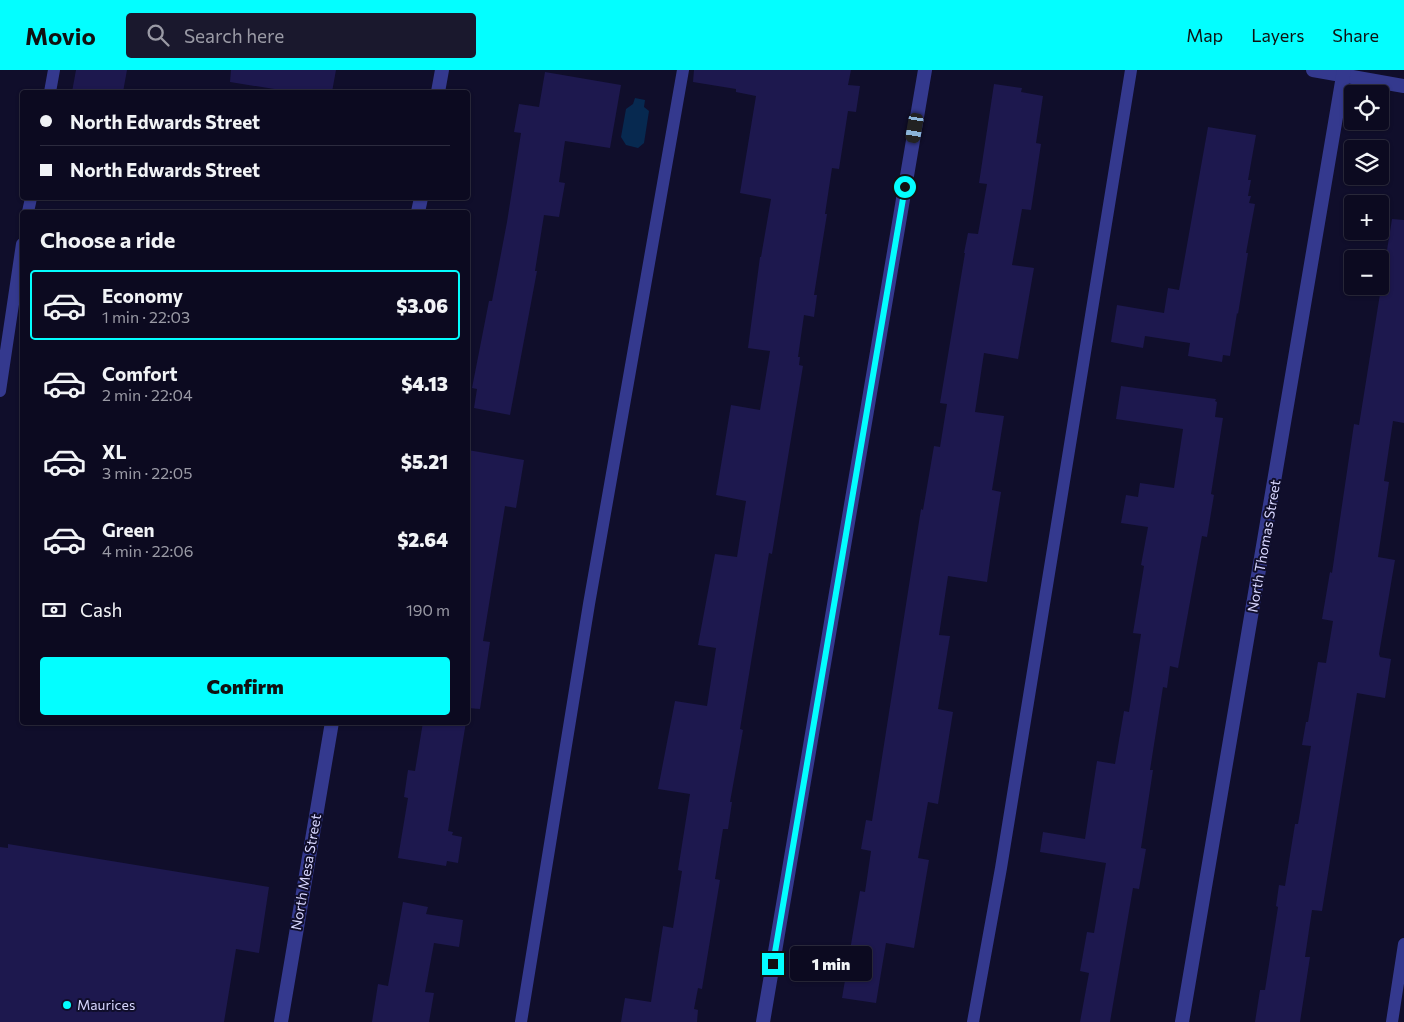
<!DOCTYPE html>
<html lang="en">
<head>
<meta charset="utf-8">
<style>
  :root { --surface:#0c0a20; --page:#1a182d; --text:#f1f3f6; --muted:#9a9aa5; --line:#2c2b3e; --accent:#03feff }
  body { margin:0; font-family:Commissioner,sans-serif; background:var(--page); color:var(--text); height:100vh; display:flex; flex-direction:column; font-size:19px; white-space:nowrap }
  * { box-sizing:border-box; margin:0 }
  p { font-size:16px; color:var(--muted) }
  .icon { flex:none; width:28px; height:28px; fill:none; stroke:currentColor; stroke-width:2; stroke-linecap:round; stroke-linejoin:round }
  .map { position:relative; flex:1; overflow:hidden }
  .details { position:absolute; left:20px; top:140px; width:450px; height:515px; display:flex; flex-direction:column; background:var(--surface); border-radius:5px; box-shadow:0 1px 4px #0004,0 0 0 1px var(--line) }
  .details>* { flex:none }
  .top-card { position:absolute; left:20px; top:20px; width:450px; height:110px; border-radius:5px; box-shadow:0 1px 4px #0004,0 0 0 1px var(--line); display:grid; align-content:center; height:110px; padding:0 20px; background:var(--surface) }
  .tools { position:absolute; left:1344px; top:15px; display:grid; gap:10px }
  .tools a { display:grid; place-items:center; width:45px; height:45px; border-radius:5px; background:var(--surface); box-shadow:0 1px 4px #0004,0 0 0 1px var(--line); font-size:25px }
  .end { position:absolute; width:22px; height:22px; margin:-11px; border:6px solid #03feff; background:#111; box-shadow:0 0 0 2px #111 }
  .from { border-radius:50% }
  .bubble { position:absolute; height:35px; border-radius:5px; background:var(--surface); box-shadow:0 1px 4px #0004,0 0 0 1px var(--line); font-size:16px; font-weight:800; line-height:35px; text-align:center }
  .car { position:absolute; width:15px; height:30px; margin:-15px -8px; border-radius:6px; box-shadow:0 0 4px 1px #0007; background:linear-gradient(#222 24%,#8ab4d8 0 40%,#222 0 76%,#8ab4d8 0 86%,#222 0) }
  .top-card b { display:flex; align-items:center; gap:18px; height:48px; font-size:19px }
  .top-card b+b { border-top:1px solid var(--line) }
  .top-card i { width:12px; height:12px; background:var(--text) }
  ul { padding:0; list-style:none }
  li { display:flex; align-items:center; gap:15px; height:70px; margin:0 10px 8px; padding:0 10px; border:2px solid transparent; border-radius:5px }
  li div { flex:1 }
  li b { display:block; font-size:19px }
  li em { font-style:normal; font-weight:800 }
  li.on { border-color:var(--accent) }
  li>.icon { width:45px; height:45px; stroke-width:1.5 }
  h2 { padding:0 20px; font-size:22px; line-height:60px }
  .pay { display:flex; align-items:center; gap:12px; height:55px; padding:0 20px; font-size:19px }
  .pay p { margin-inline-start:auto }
  .cta { display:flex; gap:10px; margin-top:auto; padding:10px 20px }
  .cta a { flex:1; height:58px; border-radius:5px; background:var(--accent); color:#111; font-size:20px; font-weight:800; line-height:58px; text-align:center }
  header { display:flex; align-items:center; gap:30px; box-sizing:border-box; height:70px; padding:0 25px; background:var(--accent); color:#111 }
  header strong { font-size:24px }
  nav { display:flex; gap:28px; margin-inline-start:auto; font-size:18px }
  .search { width:350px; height:45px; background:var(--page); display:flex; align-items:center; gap:12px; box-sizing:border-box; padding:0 18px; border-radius:5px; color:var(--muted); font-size:19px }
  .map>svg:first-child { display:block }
  .water { fill:#072950 }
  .building { fill:#1d184e }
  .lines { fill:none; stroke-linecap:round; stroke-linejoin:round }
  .service { stroke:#34398e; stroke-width:12 }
  .minor { stroke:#34398e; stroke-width:14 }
  .tertiary { stroke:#34398e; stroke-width:14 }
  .route { stroke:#03feff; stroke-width:6 }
  .poi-dot { fill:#03feff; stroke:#100e2b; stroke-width:2 }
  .labels { text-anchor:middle; stroke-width:4; stroke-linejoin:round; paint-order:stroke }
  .street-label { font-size:14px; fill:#d8d7ff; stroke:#100e2b }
  .poi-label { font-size:14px; fill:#d8d7ff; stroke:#100e2b; text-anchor:start }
</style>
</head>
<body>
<header>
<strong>Movio</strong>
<div class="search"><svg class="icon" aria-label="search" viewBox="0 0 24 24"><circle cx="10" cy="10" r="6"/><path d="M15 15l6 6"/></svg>Search here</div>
<nav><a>Map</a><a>Layers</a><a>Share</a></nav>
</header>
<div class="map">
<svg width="1404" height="952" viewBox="0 0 1404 952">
  <rect width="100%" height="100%" fill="#100e2b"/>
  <polygon class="water" points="635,28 645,30 644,37 649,41 644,73 638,78 626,75 621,67 626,39 633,34"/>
  <g class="building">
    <polygon points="76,0 127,0 123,22 72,22"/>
    <polygon points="231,0 336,0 332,22 293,22 230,12"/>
    <polygon points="694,0 851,0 848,15 860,16 856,42 848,41 839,99 832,98 825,144 827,144 814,225 817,225 814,247 804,245 798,287 800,287 799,295 803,296 772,484 769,483 740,659 743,660 730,732 732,732 728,759 723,759 715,809 720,810 702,919 698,918 694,939 698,940 697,952 621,952 625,928 651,932 663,856 673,858 682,801 678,800 690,724 658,719 675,631 707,636 716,578 698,575 715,484 737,487 746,431 716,425 731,335 760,340 770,281 748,278 760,187 761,187 771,129 740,123 756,26 736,22 736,19 693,12"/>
    <polygon points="545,2 621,15 610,78 565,71 559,112 565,113 559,147 544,145 535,201 537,201 510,345 474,338 477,319 472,318 489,231 492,231 507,152 521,63 514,62 519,34 539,37"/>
    <polygon points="994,14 1022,18 1021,22 1043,26 1036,73 1041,74 1031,140 1022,139 1012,195 1034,198 1018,289 984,283 975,342 1004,346 992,420 1001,422 990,491 987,512 948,506 939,565 950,566 938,639 953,642 938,734 928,732 918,788 929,790 914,878 886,873 876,933 842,928 860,821 865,822 871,781 861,779 866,750 872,751 921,439 923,440 934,376 940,377 947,334 940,333 965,183 964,183 968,163 978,164 987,114 979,113"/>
    <polygon points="1208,57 1256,65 1248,110 1251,110 1248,126 1251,126 1249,133 1255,134 1246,183 1248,183 1238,244 1237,243 1230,286 1223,285 1222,292 1188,286 1190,273 1145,266 1143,278 1111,272 1117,235 1164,243 1168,218 1179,220"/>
    <polygon points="1392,149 1404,150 1404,353 1393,351 1384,411 1389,412 1378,487 1395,490 1379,584 1380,587 1391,589 1385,628 1357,623 1322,841 1312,840 1305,887 1310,887 1300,952 1255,952 1260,920 1265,920 1278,837 1276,836 1279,815 1285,816 1295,754 1298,754 1311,676 1302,675 1306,652 1308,652 1318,592 1326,593 1333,551 1322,549 1330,502 1332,503 1354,354 1359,355"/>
    <polygon points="1121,316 1216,329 1215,331 1217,332 1215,347 1223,348 1211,424 1214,425 1207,467 1202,466 1178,598 1170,596 1167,618 1163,617 1150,700 1153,700 1141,778 1146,779 1139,819 1133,818 1110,952 1080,952 1089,903 1080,901 1087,862 1094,863 1106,793 1040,782 1043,762 1085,769 1097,691 1115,694 1124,641 1129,642 1141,564 1133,563 1144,496 1141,495 1148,457 1121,453 1126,425 1138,427 1140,413 1174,418 1183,359 1116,349"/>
    <polygon points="468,380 524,390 516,438 505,436 483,571 490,572 480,639 468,638"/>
    <polygon points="423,652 466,652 448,761 453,762 452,765 462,767 458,793 447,791 446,796 398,788 408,728 404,727 408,700 415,701"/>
    <polygon points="8,774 269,817 259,883 236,879 224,952 0,952 0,777 8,778"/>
    <polygon points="403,832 428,837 426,844 463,850 459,877 434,873 425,922 434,923 429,952 372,952 378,914 388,916"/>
  </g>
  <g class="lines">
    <g class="service">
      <polyline points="50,22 54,0"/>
      <polyline points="28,142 31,128"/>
      <polyline points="0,321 22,174"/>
      <polyline points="521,952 589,534 683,0"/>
      <polyline points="973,952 1001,798 1131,0"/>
      <polyline points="1392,952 1404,874"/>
    </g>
    <g class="minor">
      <polyline points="1313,0 1404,16"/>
      <polyline points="763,952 925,0"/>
      <polyline points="1182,952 1344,0"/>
    </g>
    <g class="tertiary">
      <polyline points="438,22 442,0"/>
      <polyline points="418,142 421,128"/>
      <polyline points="281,952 332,652"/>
    </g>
  </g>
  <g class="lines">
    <polyline class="route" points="773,894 905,117"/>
  </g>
  <circle class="poi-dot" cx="67" cy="935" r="5"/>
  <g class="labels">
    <g class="street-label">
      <text transform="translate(1264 476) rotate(-80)" y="5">North Thomas Street</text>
      <text transform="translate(306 802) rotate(-80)" y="5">North Mesa Street</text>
    </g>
    <g class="poi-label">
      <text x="77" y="940">Maurices</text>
    </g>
  </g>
</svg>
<div class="tools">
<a><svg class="icon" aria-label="locate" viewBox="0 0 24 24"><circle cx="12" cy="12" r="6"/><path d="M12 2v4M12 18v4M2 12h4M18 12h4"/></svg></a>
<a><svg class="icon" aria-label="layers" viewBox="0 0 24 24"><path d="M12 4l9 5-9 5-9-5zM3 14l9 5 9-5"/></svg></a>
<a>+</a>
<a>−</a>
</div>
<i class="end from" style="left:905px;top:117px"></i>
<i class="end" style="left:773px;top:894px"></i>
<div class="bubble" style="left:790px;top:876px;width:82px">1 min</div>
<i class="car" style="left:915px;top:58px;rotate:190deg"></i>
<div class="top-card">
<b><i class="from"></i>North Edwards Street</b>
<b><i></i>North Edwards Street</b>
</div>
<section class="details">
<h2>Choose a ride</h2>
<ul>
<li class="on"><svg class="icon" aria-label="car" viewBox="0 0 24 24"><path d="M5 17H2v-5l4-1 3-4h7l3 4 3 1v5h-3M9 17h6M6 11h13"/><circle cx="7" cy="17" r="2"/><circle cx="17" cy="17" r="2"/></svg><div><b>Economy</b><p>1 min · 22:03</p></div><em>$3.06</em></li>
<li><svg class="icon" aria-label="car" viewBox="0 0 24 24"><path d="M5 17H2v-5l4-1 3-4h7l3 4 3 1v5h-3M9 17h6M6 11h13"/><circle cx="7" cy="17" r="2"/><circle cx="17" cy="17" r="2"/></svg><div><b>Comfort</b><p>2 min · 22:04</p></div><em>$4.13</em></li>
<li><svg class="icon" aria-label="car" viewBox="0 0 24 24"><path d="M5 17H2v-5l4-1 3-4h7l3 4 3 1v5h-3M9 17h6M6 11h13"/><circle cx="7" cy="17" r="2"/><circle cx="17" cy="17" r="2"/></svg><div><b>XL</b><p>3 min · 22:05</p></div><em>$5.21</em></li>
<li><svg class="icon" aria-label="car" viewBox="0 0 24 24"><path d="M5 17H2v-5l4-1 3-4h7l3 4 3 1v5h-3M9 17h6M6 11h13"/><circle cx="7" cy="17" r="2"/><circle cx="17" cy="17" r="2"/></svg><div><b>Green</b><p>4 min · 22:06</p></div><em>$2.64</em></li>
</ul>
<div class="pay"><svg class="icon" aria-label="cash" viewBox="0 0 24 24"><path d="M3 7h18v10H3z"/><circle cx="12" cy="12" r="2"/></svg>Cash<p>190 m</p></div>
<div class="cta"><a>Confirm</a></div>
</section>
</div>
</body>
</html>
